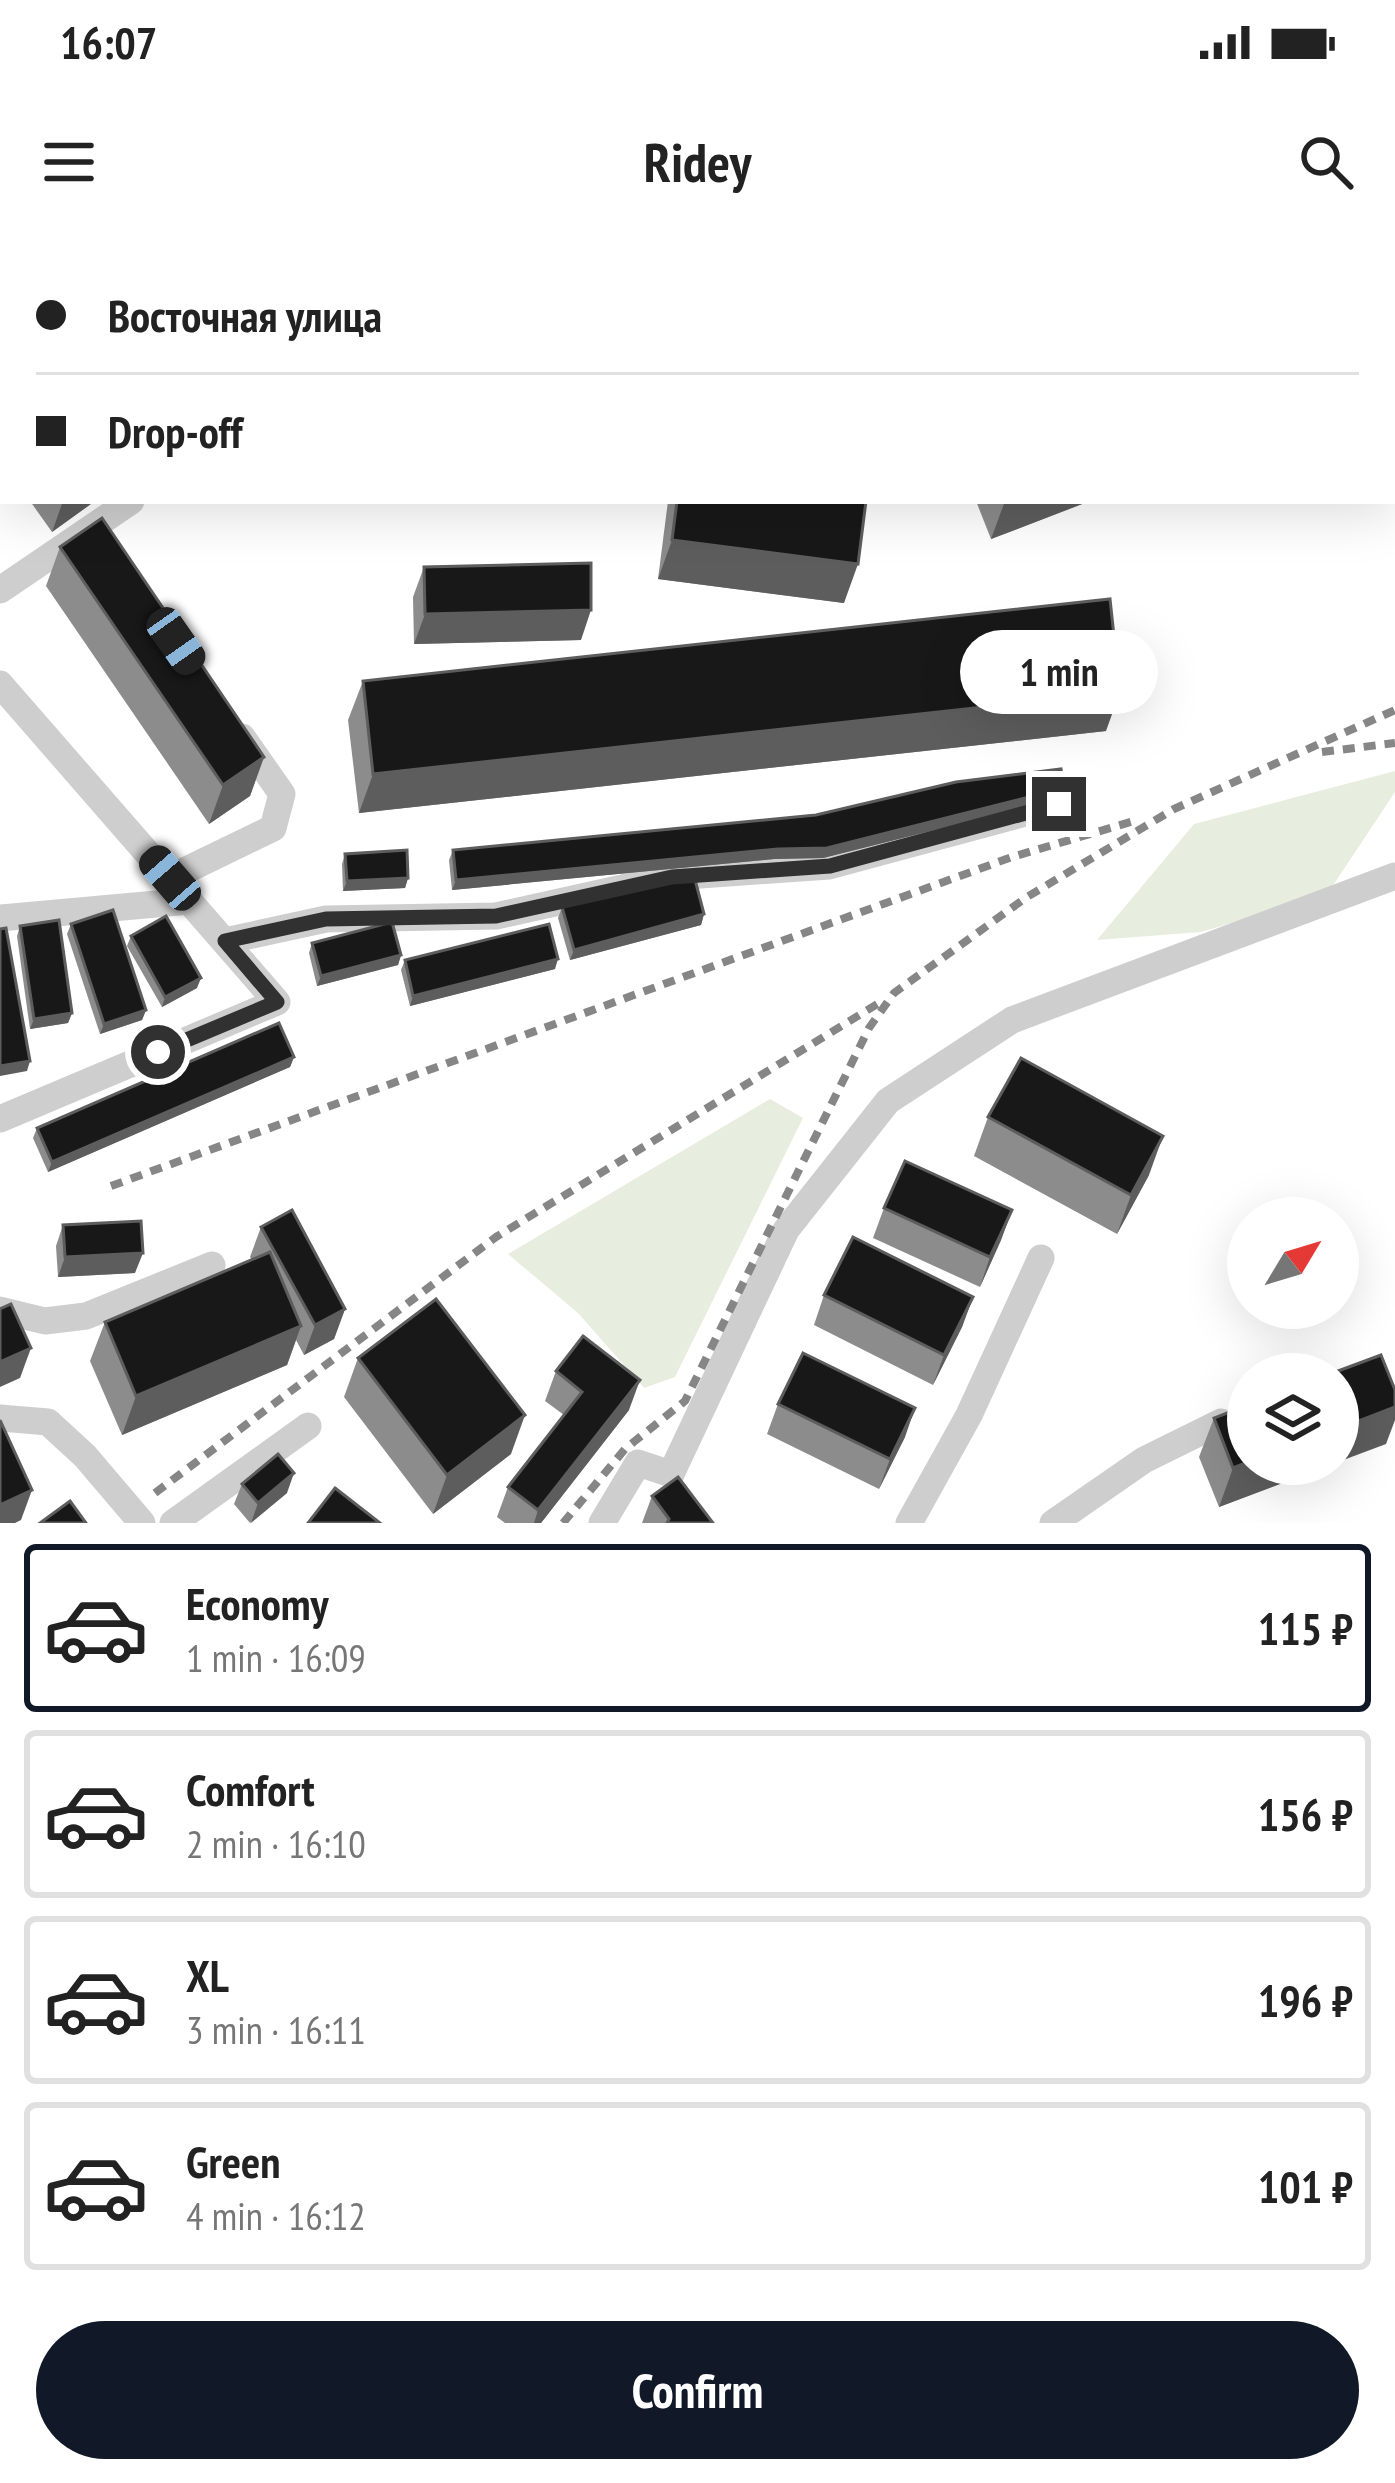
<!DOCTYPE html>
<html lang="en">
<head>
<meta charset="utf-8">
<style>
  :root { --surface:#fff; --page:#f2f2f2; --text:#222; --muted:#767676; --line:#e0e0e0; --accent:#111827 }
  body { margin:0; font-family:"PT Sans Narrow",sans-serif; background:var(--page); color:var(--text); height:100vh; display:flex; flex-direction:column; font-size:45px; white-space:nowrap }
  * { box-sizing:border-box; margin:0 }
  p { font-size:39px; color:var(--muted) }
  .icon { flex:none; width:66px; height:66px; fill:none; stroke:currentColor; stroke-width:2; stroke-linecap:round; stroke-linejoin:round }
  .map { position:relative; height:1283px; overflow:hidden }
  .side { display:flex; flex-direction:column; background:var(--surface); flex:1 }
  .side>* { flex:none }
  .hud { position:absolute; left:0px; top:0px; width:1395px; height:264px; box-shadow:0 12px 48px #0002; display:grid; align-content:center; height:264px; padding:0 36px; background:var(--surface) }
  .needle { width:78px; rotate:52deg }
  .controls { position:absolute; left:1227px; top:957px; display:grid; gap:24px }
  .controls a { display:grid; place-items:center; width:132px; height:132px; border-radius:50%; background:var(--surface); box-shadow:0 12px 48px #0002; font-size:60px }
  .end { position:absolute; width:54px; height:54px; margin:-27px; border:15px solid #313131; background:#fff; box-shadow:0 0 0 6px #fff }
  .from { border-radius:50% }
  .bubble { position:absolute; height:84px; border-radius:42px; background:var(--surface); box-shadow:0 12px 48px #0002; font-size:39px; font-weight:700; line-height:84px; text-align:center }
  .car { position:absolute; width:36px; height:72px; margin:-36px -18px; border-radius:15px; box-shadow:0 0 9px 3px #0007; background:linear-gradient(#222 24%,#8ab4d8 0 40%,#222 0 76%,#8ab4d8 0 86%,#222 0) }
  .hud b { display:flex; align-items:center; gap:42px; height:114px; font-size:45px }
  .hud b+b { border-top:3px solid var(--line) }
  .hud i { width:30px; height:30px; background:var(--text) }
  ul { padding:21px 0 0; list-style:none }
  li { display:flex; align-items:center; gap:36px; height:168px; margin:0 24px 18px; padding:0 12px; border:6px solid var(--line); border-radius:12px }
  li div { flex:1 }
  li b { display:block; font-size:45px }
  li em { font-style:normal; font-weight:700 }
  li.on { border-color:var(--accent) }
  li>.icon { width:108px; height:108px; stroke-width:1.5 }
  .cta { display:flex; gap:24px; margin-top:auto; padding:24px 36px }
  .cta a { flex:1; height:138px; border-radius:72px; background:var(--accent); color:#fff; font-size:48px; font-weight:700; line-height:138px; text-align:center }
  .status { display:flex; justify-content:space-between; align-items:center; height:84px; padding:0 60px; background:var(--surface); direction:ltr }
  .status svg { height:33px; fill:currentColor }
  header { display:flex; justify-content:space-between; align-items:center; height:156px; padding:0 36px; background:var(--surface); font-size:54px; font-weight:700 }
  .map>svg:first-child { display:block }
  .green { fill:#e7eedf }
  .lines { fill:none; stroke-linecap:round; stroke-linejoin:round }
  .minor { stroke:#cecece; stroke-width:27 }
  .rail { stroke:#868686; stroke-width:8; stroke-dasharray:12 9; stroke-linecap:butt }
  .wall { fill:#8c8c8c }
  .shaded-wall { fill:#5d5d5d }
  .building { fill:#181818; stroke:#5d5d5d; stroke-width:3 }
  .route { stroke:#313131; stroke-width:15 }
</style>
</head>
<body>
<div class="status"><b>16:07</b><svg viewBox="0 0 49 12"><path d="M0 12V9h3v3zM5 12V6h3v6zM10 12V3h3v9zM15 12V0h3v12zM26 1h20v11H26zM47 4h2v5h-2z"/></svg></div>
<header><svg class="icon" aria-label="menu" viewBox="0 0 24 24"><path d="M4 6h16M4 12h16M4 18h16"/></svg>Ridey<svg class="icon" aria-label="search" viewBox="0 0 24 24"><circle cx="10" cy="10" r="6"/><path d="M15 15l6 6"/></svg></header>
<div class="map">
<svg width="1395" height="1283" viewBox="0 0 1395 1283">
  <rect width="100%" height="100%" fill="#fff"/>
  <g class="green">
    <polygon points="0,0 322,0 3,3 0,217"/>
    <polygon points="1395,531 1395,552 1326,656 1201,692 1097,700 1194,584"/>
    <polygon points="770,859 803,878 675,1137 644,1148 578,1073 508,1014"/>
  </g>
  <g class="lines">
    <g class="minor">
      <polyline points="901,0 901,3"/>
      <polyline points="0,350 131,261"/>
      <polyline points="0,444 277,762 0,879"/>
      <polyline points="170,638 273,588 282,554 242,497"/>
      <polyline points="0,678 190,661"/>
      <polyline points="225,701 326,679 496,676 672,637 829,626 1059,564"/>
      <polyline points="0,1070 45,1081 86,1076 212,1025"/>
      <polyline points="0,1178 48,1182 85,1216 142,1283"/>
      <polyline points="671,1234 786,990 888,861 1012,780 1395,636"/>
      <polyline points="173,1283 308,1186"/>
      <polyline points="602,1283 638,1223 671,1234"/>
      <polyline points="909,1283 969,1175 1041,1018"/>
      <polyline points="1053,1283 1144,1220 1221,1182"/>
    </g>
    <g class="rail">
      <polyline points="1322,512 1395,503"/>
      <polyline points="111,946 1012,617 1134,581"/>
      <polyline points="155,1253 496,997 884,760"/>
      <polyline points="563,1283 625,1209 685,1161 869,788 894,753 1027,657 1174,569 1395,470"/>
    </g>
  </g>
  <g class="wall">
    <polygon points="1132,0 1280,0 1281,3 1132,3"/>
    <polygon points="30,261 95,261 52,292"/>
    <polygon points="668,261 866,261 844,363 658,339"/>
    <polygon points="976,261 1090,261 991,299"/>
    <polygon points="60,307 264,517 250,556 209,584 46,346"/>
    <polygon points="424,327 581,400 414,404 413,357"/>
    <polygon points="363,441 1106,491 359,573 348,480"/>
    <polygon points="1065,548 1062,558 823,618 774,619 452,650 449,620 453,610 816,575"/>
    <polygon points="345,614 408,638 405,648 343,651 342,624"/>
    <polygon points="562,667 704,674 701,685 570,720 558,678"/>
    <polygon points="71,684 146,770 142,780 100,794 67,694"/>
    <polygon points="20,686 72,773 68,783 30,789 17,696"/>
    <polygon points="131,696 197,748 162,767 127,706"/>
    <polygon points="312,703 401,715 398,725 317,746 309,713"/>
    <polygon points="405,720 555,729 410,766 401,730"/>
    <polygon points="294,817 290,827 48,932 33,898 37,888"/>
    <polygon points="988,877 1149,935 1117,994 974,916"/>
    <polygon points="884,968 1012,970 1001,1000 980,1047 873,998"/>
    <polygon points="63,985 135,1033 58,1037 56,1006"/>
    <polygon points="261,987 345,1069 334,1099 304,1115 296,1100 287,1125 122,1195 90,1121 105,1082 252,1020 250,1017"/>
    <polygon points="824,1055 973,1057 962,1087 933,1145 814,1085"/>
    <polygon points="358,1118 511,1214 433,1274 344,1157"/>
    <polygon points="556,1131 629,1170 541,1283 505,1283 497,1277 508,1247 564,1175 545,1161"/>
    <polygon points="778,1164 905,1197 879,1249 767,1194"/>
    <polygon points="1214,1178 1248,1224 1333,1224 1219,1267 1199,1217"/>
    <polygon points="242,1244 287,1253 250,1283 234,1264"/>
    <polygon points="652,1256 713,1283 642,1283"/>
  </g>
  <g class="shaded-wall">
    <polygon points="1395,123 1395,157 1392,158 1392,124"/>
    <polygon points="63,261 95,261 52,292"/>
    <polygon points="1005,261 1090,261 991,299"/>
    <polygon points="672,300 858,324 844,363 658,339"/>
    <polygon points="591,370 581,400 414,404 425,374"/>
    <polygon points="1120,452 1106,491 359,573 373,534"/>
    <polygon points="264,517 250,556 209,584 223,545"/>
    <polygon points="1065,548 1062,558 823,618 774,619 452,650 456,640"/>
    <polygon points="408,638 405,648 343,651 347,641"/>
    <polygon points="704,674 701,685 570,720 574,710"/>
    <polygon points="401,715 398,725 317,746 321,736"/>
    <polygon points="558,719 555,729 410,766 413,756"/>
    <polygon points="201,738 197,748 162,767 165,757"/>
    <polygon points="146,770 142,780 100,794 104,784"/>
    <polygon points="72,773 68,783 30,789 34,779"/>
    <polygon points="294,817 290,827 48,932 52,922"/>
    <polygon points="30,821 27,831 0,836 0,826"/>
    <polygon points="1163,896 1149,935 1117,994 1131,955"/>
    <polygon points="1012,970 1001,1000 980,1047 990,1017"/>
    <polygon points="143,1013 135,1033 58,1037 65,1017"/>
    <polygon points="973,1057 962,1087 933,1145 944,1115"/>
    <polygon points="345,1069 334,1099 304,1115 315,1085"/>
    <polygon points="301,1086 287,1125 122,1195 136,1156"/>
    <polygon points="31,1108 20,1138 0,1147 0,1122"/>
    <polygon points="640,1140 629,1170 541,1283 534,1283 538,1270"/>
    <polygon points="1395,1167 1395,1180 1386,1204 1338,1222 1338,1189"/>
    <polygon points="915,1168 905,1197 879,1249 890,1219"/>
    <polygon points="525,1175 511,1214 433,1274 447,1235"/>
    <polygon points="1248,1222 1248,1224 1333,1224 1219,1267 1233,1228"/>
    <polygon points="294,1233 287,1253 251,1283 258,1263"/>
    <polygon points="32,1250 21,1280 15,1283 0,1283 0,1265"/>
  </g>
  <g class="building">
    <polygon points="323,0 447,0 447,3 318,3"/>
    <rect x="450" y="0" width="305" height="3"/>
    <polygon points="956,0 982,0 982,2 956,3"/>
    <polygon points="1153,0 1280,0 1281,3 1154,3"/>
    <polygon points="1395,17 1395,123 1392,124 1392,18"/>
    <polygon points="677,261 866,261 858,324 672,300"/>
    <polygon points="102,278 264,517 223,545 60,307"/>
    <polygon points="591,323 591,370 425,374 424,327"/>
    <polygon points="1110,359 1120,452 373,534 363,441"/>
    <polygon points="1061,529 1065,548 827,608 778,609 456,640 453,610 816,575 956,542"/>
    <polygon points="407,610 408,638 347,641 345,614"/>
    <polygon points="693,632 704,674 574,710 562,667"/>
    <polygon points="113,670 146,770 104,784 71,684"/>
    <polygon points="166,676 201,738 165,757 131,696"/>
    <polygon points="59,680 72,773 34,779 20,686"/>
    <polygon points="392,682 401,715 321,736 312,703"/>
    <polygon points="549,684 558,719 413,756 405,720"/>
    <polygon points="6,688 30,821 0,826 0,689"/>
    <polygon points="279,783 294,817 52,922 37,888"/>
    <polygon points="1021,818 1163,896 1131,955 988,877"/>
    <polygon points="905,921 1012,970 990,1017 884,968"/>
    <polygon points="292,970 345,1069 315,1085 261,987"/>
    <polygon points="141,981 143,1013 65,1017 63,985"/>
    <polygon points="853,997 973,1057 944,1115 824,1055"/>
    <polygon points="270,1012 301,1086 136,1156 105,1082"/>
    <polygon points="436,1059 525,1175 447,1235 358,1118"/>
    <polygon points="11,1064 31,1108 0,1122 0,1069"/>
    <polygon points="583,1096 640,1140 538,1270 508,1247 582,1152 556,1131"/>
    <polygon points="803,1113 915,1168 890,1219 778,1164"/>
    <polygon points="1381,1115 1395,1150 1395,1167 1338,1189 1338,1134 1330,1134"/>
    <polygon points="1248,1165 1248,1222 1233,1228 1214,1178"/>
    <polygon points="0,1180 32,1250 0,1265"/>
    <polygon points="278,1214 294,1233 258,1263 242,1244"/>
    <polygon points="678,1237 713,1283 667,1283 669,1279 652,1256"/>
    <polygon points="335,1248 380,1283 308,1283"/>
    <polygon points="70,1261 86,1283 40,1283"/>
  </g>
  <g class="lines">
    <polyline class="route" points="158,812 277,762 225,701 326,679 496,676 672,637 830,626 1059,564"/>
  </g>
</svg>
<div class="controls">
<a><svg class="needle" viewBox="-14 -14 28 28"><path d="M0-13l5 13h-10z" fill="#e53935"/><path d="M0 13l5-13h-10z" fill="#767676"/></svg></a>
<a><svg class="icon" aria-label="layers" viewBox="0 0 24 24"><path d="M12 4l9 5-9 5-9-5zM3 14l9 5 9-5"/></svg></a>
</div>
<i class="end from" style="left:158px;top:812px"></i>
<i class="end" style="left:1059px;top:564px"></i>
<div class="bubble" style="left:960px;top:390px;width:198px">1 min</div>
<i class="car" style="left:176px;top:401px;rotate:145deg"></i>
<i class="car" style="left:170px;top:638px;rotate:319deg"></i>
<div class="hud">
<b><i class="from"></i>Восточная улица</b>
<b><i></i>Drop-off</b>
</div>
</div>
<section class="side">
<ul>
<li class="on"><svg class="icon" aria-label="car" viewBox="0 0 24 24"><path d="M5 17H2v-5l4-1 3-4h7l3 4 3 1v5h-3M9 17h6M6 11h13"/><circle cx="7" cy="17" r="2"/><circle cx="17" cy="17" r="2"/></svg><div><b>Economy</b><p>1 min · 16:09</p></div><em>115 ₽</em></li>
<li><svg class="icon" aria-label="car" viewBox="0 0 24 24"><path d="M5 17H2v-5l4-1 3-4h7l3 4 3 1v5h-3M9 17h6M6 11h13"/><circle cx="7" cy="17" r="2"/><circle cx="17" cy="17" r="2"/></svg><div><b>Comfort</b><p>2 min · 16:10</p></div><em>156 ₽</em></li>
<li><svg class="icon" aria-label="car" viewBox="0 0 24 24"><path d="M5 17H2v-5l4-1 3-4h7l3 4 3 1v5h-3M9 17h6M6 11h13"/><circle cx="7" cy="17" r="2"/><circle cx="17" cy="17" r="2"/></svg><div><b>XL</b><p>3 min · 16:11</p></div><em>196 ₽</em></li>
<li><svg class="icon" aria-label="car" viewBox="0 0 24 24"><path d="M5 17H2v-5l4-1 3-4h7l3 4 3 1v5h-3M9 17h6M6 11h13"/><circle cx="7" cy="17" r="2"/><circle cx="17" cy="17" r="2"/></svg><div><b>Green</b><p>4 min · 16:12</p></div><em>101 ₽</em></li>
</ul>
<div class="cta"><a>Confirm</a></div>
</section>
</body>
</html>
